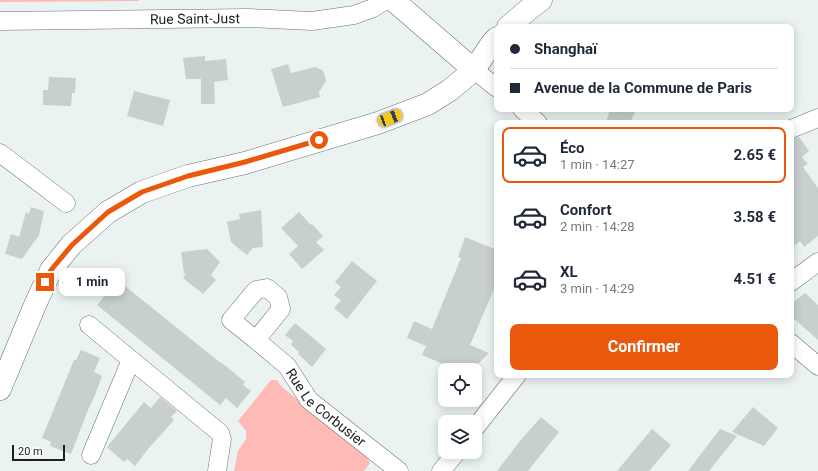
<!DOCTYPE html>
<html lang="fr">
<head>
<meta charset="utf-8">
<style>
  :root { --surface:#fff; --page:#f6f6f7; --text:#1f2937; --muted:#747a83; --line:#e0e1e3; --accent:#ea580c }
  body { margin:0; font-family:Roboto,sans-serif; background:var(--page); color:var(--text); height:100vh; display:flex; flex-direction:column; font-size:15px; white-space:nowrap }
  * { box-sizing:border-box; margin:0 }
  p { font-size:13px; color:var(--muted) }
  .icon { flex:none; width:22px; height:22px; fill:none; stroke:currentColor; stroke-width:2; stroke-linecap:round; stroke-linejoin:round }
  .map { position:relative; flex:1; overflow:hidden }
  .drawer { position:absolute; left:494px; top:120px; width:300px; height:258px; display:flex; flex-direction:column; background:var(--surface); border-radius:8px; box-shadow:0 2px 10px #0003 }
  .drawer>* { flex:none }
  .hud { position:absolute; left:494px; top:24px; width:300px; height:88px; border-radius:8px; box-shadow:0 2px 10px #0003; display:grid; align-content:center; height:88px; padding:0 16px; background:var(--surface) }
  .buttons { position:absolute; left:438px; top:363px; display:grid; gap:8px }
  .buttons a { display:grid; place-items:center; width:44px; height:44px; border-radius:8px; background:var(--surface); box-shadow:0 2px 10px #0003; font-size:20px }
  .scale { position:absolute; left:12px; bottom:10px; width:53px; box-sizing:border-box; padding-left:4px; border:2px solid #1e2121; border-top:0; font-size:11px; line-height:14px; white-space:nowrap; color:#1e2121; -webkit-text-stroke:3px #fbffff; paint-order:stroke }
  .end { position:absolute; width:18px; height:18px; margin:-9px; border:5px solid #ea580c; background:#fff; box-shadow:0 0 0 2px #fff }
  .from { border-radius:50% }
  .bubble { position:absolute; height:28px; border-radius:8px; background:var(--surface); box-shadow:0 2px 10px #0003; font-size:13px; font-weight:700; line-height:28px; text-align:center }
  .car { position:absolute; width:12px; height:24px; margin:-12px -6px; border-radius:5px; box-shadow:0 0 3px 1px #0007; background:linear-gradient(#f5c518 24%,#345 0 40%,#f5c518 0 76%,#345 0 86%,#f5c518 0) }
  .hud b { display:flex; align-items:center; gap:14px; height:38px; font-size:15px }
  .hud b+b { border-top:1px solid var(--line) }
  .hud i { width:10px; height:10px; background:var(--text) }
  ul { padding:7px 0 0; list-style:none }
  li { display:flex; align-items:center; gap:12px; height:56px; margin:0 8px 6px; padding:0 8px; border:2px solid transparent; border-radius:8px }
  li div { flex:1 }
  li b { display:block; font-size:15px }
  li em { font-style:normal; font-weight:700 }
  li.selected { border-color:var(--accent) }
  li>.icon { width:36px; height:36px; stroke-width:1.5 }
  .button { display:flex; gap:8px; margin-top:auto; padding:8px 16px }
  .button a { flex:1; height:46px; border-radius:8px; background:var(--accent); color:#fff; font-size:16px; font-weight:700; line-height:46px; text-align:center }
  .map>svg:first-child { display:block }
  .green { fill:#febbb5 }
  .building { fill:#c8cfcf }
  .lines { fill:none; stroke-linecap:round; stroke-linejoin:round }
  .minor-casing { stroke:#6b7271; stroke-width:19 }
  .major-casing { stroke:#6b7271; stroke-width:23 }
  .minor { stroke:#fff; stroke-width:18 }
  .major { stroke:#fff; stroke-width:22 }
  .route { stroke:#ea580c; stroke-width:5 }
  .labels { text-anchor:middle; stroke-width:3; stroke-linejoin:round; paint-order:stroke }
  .street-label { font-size:14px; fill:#1e2121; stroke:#fbffff }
</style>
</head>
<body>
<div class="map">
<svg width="818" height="471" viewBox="0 0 818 471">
  <rect width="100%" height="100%" fill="#ebf2f2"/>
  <g class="green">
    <polygon points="0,0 139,0 139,1 0,2"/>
    <polygon points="271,380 277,380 280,385 367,457 370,463 364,471 234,471 238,451 246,439 246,431 238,421"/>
  </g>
  <g class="building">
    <polygon points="205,56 205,61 226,59 228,80 214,82 215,104 201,104 201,79 186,79 183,58"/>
    <polygon points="288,64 291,73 315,67 322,70 324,73 326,81 319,92 320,97 283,107 271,69"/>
    <polygon points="49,77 76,78 75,93 72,93 71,106 43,105 43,90 48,90"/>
    <polygon points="134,91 170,100 163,126 127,116"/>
    <polygon points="610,109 636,109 630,123 606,123"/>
    <polygon points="799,137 809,151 802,157 808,164 803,167 818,188 818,236 804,247 800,241 791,248 791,139"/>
    <polygon points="31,207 44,211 39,235 22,259 5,254 11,234 19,237 26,212 29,214"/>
    <polygon points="261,210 263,247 253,248 247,255 231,242 227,222 240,219 239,214"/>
    <polygon points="299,212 311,225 312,224 323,236 316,242 324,250 302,269 289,254 298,246 281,228"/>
    <polygon points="465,237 497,250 497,282 470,345 489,353 472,370 457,370 422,355 426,346 407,338 414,321 432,329 461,258 458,257"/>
    <polygon points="207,249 220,262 211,275 216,280 203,294 183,278 186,274 184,273 181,252"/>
    <polygon points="352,261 377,281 347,319 334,308 341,300 334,295 341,287 335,282"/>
    <polygon points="120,282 217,360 227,367 245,382 243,385 251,391 237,408 226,398 220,405 97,305 111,288 114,290"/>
    <polygon points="805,293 818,305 818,340 791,316 791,304"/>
    <polygon points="295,323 326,349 312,367 298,354 299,352 291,345 293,341 285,335"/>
    <polygon points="81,350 100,358 94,372 102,376 95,395 88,410 71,454 50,446 51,442 42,438 74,360 76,360"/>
    <polygon points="160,397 177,411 171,417 174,420 148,449 135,466 127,459 124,462 107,447 144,402 151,408"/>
    <polygon points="753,407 778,428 764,446 732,432"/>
    <polygon points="541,417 559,432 528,471 497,471 520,441"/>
    <polygon points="652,429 671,445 649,471 617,471"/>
    <polygon points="720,429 737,436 709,471 688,471"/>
  </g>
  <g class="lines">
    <defs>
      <g id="minor">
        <path id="s1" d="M 0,21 L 248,18 L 312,21 L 354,15 L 373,8 L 386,0"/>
        <polyline points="474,70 497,88"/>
        <polyline points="522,109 538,123"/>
        <polyline points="791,129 818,118"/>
        <polyline points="0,153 66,203"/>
        <polyline points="791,282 818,262"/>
        <polygon points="267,288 278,297 281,309 256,340 231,320 256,290"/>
        <polyline points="89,325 220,433 222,439 217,471"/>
        <path id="s2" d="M 256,340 L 287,366 L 309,400 L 399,471"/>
        <polyline points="791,343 818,366"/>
        <polyline points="475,428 517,375"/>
        <polyline points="91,455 131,360"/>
        <polyline points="441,471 457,452"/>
      </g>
      <g id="major">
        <polyline points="393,0 474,70"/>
        <polyline points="508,27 528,10 541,0"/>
        <polyline points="0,389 35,305 51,270 71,245 108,212 142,192 188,176 245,163 378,123 428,104 450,90 474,70 492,43 497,38"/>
      </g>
    </defs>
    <use href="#minor" class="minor-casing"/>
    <use href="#major" class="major-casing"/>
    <use href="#minor" class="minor"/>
    <use href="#major" class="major"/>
  </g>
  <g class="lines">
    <polyline class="route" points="45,282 51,270 72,245 108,212 142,192 188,176 245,162 319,140"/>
  </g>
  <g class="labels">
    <g class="street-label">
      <text dy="5" stroke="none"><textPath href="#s1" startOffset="195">Rue Saint-Just</textPath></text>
      <text dy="5" stroke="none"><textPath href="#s2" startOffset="98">Rue Le Corbusier</textPath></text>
    </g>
  </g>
</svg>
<div class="buttons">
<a><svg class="icon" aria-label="locate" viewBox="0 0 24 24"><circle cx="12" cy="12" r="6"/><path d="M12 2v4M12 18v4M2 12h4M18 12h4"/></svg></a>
<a><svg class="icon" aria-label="layers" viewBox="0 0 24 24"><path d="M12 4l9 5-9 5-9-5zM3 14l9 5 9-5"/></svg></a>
</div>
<div class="scale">20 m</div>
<i class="end from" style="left:319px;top:140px"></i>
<i class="end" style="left:45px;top:282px"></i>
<div class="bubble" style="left:59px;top:268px;width:66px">1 min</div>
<i class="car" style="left:390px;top:118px;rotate:69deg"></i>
<div class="hud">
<b><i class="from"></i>Shanghaï</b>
<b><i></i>Avenue de la Commune de Paris</b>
</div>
<section class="drawer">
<ul>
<li class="selected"><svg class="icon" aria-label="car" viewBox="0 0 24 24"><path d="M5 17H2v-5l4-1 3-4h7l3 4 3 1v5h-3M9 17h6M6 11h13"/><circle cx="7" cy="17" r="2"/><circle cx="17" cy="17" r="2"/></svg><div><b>Éco</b><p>1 min · 14:27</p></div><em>2.65 €</em></li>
<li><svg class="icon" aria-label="car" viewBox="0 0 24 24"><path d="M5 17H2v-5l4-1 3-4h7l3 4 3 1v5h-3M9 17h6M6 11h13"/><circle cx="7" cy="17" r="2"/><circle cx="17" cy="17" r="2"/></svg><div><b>Confort</b><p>2 min · 14:28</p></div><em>3.58 €</em></li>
<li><svg class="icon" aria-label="car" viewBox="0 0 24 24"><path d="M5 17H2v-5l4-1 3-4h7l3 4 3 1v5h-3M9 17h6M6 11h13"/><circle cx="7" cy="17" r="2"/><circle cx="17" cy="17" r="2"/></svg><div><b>XL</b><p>3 min · 14:29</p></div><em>4.51 €</em></li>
</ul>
<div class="button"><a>Confirmer</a></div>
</section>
</div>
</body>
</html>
